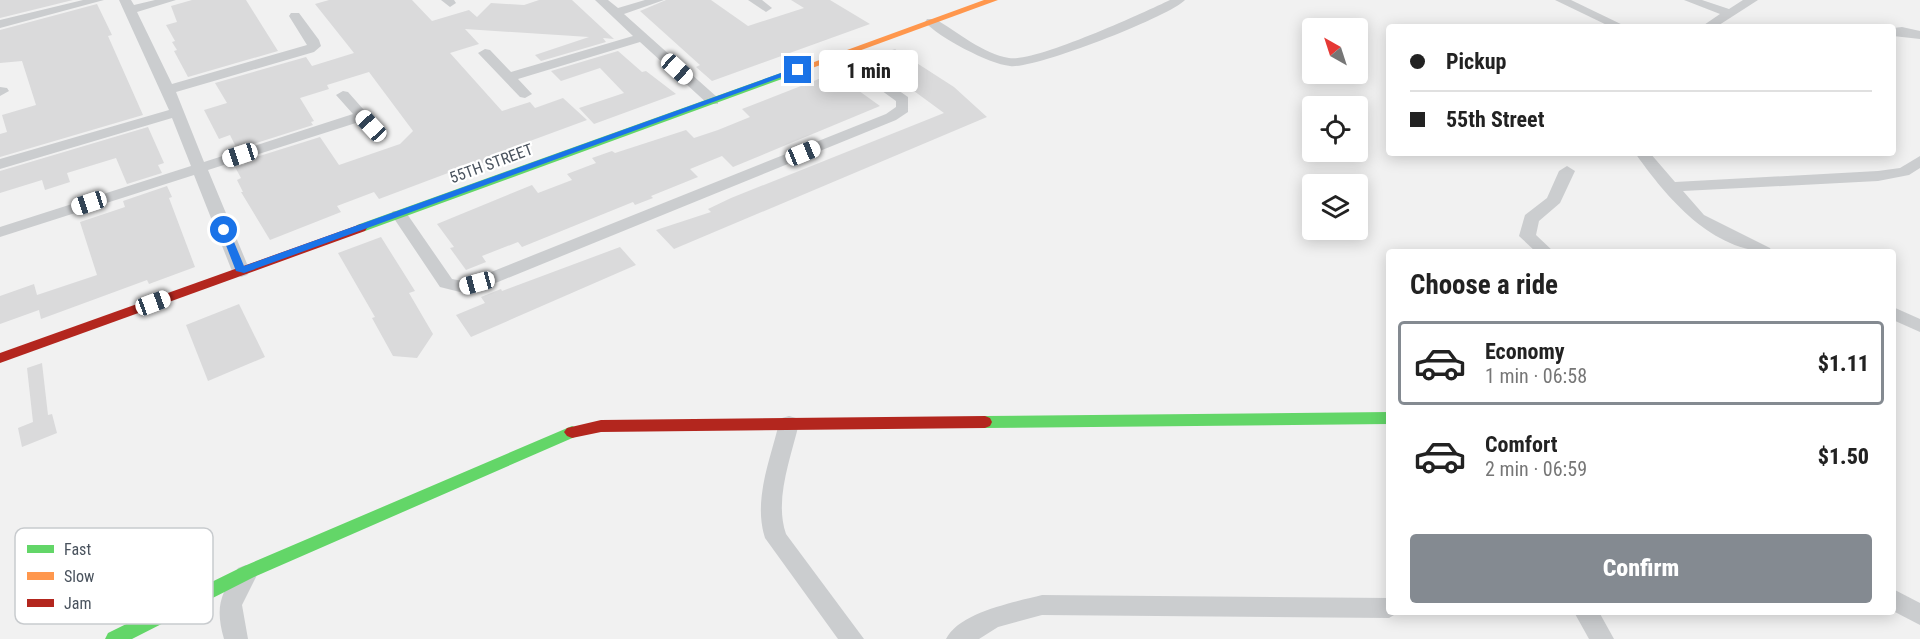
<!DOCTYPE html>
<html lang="en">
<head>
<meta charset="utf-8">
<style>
  :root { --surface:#fff; --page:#f2f2f2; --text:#222; --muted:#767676; --line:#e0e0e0; --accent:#848a91 }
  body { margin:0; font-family:"Roboto Condensed",sans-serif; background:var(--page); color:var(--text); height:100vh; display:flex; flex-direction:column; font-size:22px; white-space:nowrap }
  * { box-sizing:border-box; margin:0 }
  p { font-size:20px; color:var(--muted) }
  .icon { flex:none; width:33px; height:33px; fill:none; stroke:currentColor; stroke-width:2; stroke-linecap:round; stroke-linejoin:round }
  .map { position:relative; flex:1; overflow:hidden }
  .drawer { position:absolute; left:1386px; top:249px; width:510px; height:366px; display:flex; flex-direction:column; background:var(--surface); border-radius:6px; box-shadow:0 3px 15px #0003 }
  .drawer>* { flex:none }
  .guide { position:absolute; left:1386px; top:24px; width:510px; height:132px; border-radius:6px; box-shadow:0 3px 15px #0003; display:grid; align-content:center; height:132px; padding:0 24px; background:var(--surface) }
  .needle { width:39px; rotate:321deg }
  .controls { position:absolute; left:1302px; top:18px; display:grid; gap:12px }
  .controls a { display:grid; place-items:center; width:66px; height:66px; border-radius:6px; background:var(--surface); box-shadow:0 3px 15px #0003; font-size:30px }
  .end { position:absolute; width:27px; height:27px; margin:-14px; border:8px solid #1a73e8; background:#fff; box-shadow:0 0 0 3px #fff }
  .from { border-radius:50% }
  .bubble { position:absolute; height:42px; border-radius:6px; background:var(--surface); box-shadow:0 3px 15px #0003; font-size:20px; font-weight:800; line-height:42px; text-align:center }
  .car { position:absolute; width:18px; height:36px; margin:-18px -9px; border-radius:8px; box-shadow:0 0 4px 2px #0007; background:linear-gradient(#fff 24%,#345 0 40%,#fff 0 76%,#345 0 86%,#fff 0) }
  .guide b { display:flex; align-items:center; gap:21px; height:57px; font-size:22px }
  .guide b+b { border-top:2px solid var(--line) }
  .guide i { width:15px; height:15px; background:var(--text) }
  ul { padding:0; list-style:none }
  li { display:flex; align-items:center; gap:18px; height:84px; margin:0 12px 9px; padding:0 12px; border:3px solid transparent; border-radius:6px }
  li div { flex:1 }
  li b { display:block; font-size:22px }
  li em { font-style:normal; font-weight:800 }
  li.current { border-color:var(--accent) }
  li>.icon { width:54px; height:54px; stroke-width:1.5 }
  h2 { padding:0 24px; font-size:27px; line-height:72px }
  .button { display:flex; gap:12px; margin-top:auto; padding:12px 24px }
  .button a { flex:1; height:69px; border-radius:6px; background:var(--accent); color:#fff; font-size:24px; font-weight:800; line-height:69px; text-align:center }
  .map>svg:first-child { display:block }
  .building { fill:#dadadb }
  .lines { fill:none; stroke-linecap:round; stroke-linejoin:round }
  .street { fill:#cbcdcf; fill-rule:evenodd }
  .fast { fill:#63d668; fill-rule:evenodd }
  .slow { fill:#ff974d; fill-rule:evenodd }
  .jam { fill:#b3261e; fill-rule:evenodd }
  .route { fill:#1a73e8 }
  .labels { text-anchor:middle; stroke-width:4.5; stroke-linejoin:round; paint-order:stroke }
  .street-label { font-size:16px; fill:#49525d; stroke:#fff }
  .key { fill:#fff; stroke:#c8cbce; stroke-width:1.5 }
  .key-label { font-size:16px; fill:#49525d }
</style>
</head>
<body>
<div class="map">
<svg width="1920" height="639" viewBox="0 0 1920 639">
  <rect width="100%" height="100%" fill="#f1f1f1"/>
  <g class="building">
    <polygon points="0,0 73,0 0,18"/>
    <polygon points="192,0 246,0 278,51 188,77 174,51 177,50 172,42 175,41 166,25 177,22 171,6"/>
    <polygon points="329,0 412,0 432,21 469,10 477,17 491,3 524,5 539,0 572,0 614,39 603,38 606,42 541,61 535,55 589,37 465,29 479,44 450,53 502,111 530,102 535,108 563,98 587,120 530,141 533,144 466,169 464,167 379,199 374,192 337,206 341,212 270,240 241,192 243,192 237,180 241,178 235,167 245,164 244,161 320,137 339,165 400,144 413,131 369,72 327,85 329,89 300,98 314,121 311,122 313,125 237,149 230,135 219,139 204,110 227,103 215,83 306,57 312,66 354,53 315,4"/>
    <polygon points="666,0 711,0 748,26 804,8 791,0 830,0 870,24 712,81 696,67 700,65 640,11"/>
    <polygon points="97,4 112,35 108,36 143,115 0,157 0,134 7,132 2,115 36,105 22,61 0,63 0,30"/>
    <polygon points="895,49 954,87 987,117 674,249 656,230 711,212 708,209 731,198 944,113 869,58"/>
    <polygon points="618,51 642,72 646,71 676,94 594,124 579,108 624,93 600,68 561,81 551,71"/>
    <polygon points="834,73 880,106 733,167 722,156 690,169 698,177 651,196 653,198 635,205 633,202 522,247 518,242 482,256 486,262 466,270 450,248 454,247 437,224 532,185 538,193 572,180 567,174 596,163 592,158 612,151 615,153 686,130 694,138 718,130 750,117 742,109"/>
    <polygon points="148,127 164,163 158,165 162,173 127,184 116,158 67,173 70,182 45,190 42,180 0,193 0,171"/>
    <polygon points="167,186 172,197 169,198 195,267 149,284 147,280 41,319 39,310 0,324 0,296 34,284 37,295 97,275 80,222 125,207 123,201"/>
    <polygon points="381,237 415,291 409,293 433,334 417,358 393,356 372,318 375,317 338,253"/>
    <polygon points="620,247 636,265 471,337 456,315 485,303 481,297 501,289 502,291"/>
    <polygon points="239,304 265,357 208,381 186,325"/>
    <polygon points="42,363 48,415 52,414 57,433 22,447 18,428 33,422 27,368"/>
  </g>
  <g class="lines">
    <g class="street">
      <polygon points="83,0 104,0 0,28 0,20"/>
      <polygon points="119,0 131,0 134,5 155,0 176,0 137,12 172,84 307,45 289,16 291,13 299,13 319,40 321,46 314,52 176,92 204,162 353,114 336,95 343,91 348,92 387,136 385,139 375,139 359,122 208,170 250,271 247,275 241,277 232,271 194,175 0,237 0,227 191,166 172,118 0,169 0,159 169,110"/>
      <polygon points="441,0 454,0 456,3 450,7"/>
      <polygon points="595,0 608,0 618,8 645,0 664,0 624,14 718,98 718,104 708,104 640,42 518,79 532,94 525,98 520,97 478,53 485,49 490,50 511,72 633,36"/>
      <polygon points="748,0 762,0 772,8 766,12"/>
      <path d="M 1170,0 L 1185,0 C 1169,17 1032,70 1010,66 C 989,64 938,37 925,22 L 927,19 L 935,19 C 958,32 983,54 1009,58 C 1034,63 1143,13 1170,0 Z"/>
      <polygon points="1555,0 1571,0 1627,27 1611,27"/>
      <polygon points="1684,0 1702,0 1729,9 1743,0 1758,0 1716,27 1701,27 1720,14"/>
      <polygon points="1902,27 1920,31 1920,39 1893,36 1893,28"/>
      <polygon points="840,50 908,97 908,112 896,120 498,282 464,293 440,287 391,214 393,211 405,211 452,279 463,281 486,274 886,114 896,107 896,101 835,57 833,54"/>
      <polygon points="0,87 7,88 9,91 0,96"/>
      <path d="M 1635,153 L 1650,153 L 1675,182 L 1878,171 L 1900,168 L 1920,156 L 1920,168 L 1909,175 L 1878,181 L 1683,191 L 1704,215 L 1770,248 L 1772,252 C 1712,252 1667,198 1635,153 Z"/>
      <polygon points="1567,166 1575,171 1560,203 1539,221 1536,235 1554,252 1536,252 1519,236 1525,215 1547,198 1559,171"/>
      <polygon points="1893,307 1920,319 1920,332 1893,320"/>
      <path d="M 789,416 L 796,418 L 799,423 C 791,458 774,499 786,534 L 864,639 L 838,639 L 765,538 C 753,500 770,461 779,423 L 782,418 Z"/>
      <path d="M 246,565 L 254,568 L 257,575 L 242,605 L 248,639 L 224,639 C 215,607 220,595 238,568 Z"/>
      <polygon points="1893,589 1920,603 1920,625 1893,611"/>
      <path d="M 1042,595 L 1389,598 L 1389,612 L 1399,612 L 1389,618 L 1042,615 L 998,627 L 979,639 L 946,639 C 959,612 1015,602 1042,595 Z"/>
      <polygon points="1574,612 1599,612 1614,639 1589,639"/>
    </g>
    <g class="fast">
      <polygon points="789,70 794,73 793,75 365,231 357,231 355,228 357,225"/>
      <polygon points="1389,412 1389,424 985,428 980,426 978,422 980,418 985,416"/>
      <polygon points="572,426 577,428 580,432 577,436 254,577 132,639 105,639 108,633 242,567"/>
    </g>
    <polygon class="slow" points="984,0 998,0 793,75 789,76 784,73"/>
    <g class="jam">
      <polygon points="361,224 365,225 367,228 365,231 0,363 0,353"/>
      <polygon points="985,416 990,418 992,422 990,426 985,428 601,432 572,438 567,436 564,432 567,428 601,420"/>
    </g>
  </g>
  <polygon class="route" points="795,68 801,70 244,273 236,271 220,230 224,227 229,230 244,266"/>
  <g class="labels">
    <g class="street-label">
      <text transform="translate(491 163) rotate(-20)" y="6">55TH STREET</text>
    </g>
  </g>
  <rect x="15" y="528" width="198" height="96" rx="9" class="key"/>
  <rect x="27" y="545" width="27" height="8" fill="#63d668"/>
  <rect x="27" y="572" width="27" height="8" fill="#ff974d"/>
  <rect x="27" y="599" width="27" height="8" fill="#b3261e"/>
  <g class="key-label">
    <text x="64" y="555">Fast</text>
    <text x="64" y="582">Slow</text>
    <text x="64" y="609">Jam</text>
  </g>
</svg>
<div class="controls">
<a><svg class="needle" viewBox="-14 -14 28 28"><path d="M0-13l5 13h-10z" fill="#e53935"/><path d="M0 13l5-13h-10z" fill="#767676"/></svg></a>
<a><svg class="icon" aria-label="locate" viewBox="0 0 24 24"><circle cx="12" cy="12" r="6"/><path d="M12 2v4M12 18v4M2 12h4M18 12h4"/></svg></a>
<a><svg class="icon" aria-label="layers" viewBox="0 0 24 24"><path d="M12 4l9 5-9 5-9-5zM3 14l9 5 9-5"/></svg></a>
</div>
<i class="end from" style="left:224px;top:230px"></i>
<i class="end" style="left:798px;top:70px"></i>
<div class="bubble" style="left:819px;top:50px;width:99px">1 min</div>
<i class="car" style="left:677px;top:69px;rotate:132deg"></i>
<i class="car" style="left:371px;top:126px;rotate:317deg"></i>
<i class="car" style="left:803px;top:153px;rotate:68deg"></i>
<i class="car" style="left:240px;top:155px;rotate:252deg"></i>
<i class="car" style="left:89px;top:203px;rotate:252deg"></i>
<i class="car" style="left:477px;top:283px;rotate:255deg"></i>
<i class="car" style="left:153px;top:303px;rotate:70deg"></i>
<div class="guide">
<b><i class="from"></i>Pickup</b>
<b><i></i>55th Street</b>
</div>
<section class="drawer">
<h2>Choose a ride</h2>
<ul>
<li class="current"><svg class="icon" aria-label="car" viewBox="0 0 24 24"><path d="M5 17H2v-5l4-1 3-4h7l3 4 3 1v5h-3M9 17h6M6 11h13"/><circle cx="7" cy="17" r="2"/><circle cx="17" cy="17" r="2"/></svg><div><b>Economy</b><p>1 min · 06:58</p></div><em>$1.11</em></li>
<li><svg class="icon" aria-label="car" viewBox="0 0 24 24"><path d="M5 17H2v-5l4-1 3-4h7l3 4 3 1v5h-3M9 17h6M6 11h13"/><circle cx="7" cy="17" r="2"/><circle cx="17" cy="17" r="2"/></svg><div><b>Comfort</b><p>2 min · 06:59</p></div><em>$1.50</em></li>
</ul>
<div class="button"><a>Confirm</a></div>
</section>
</div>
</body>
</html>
